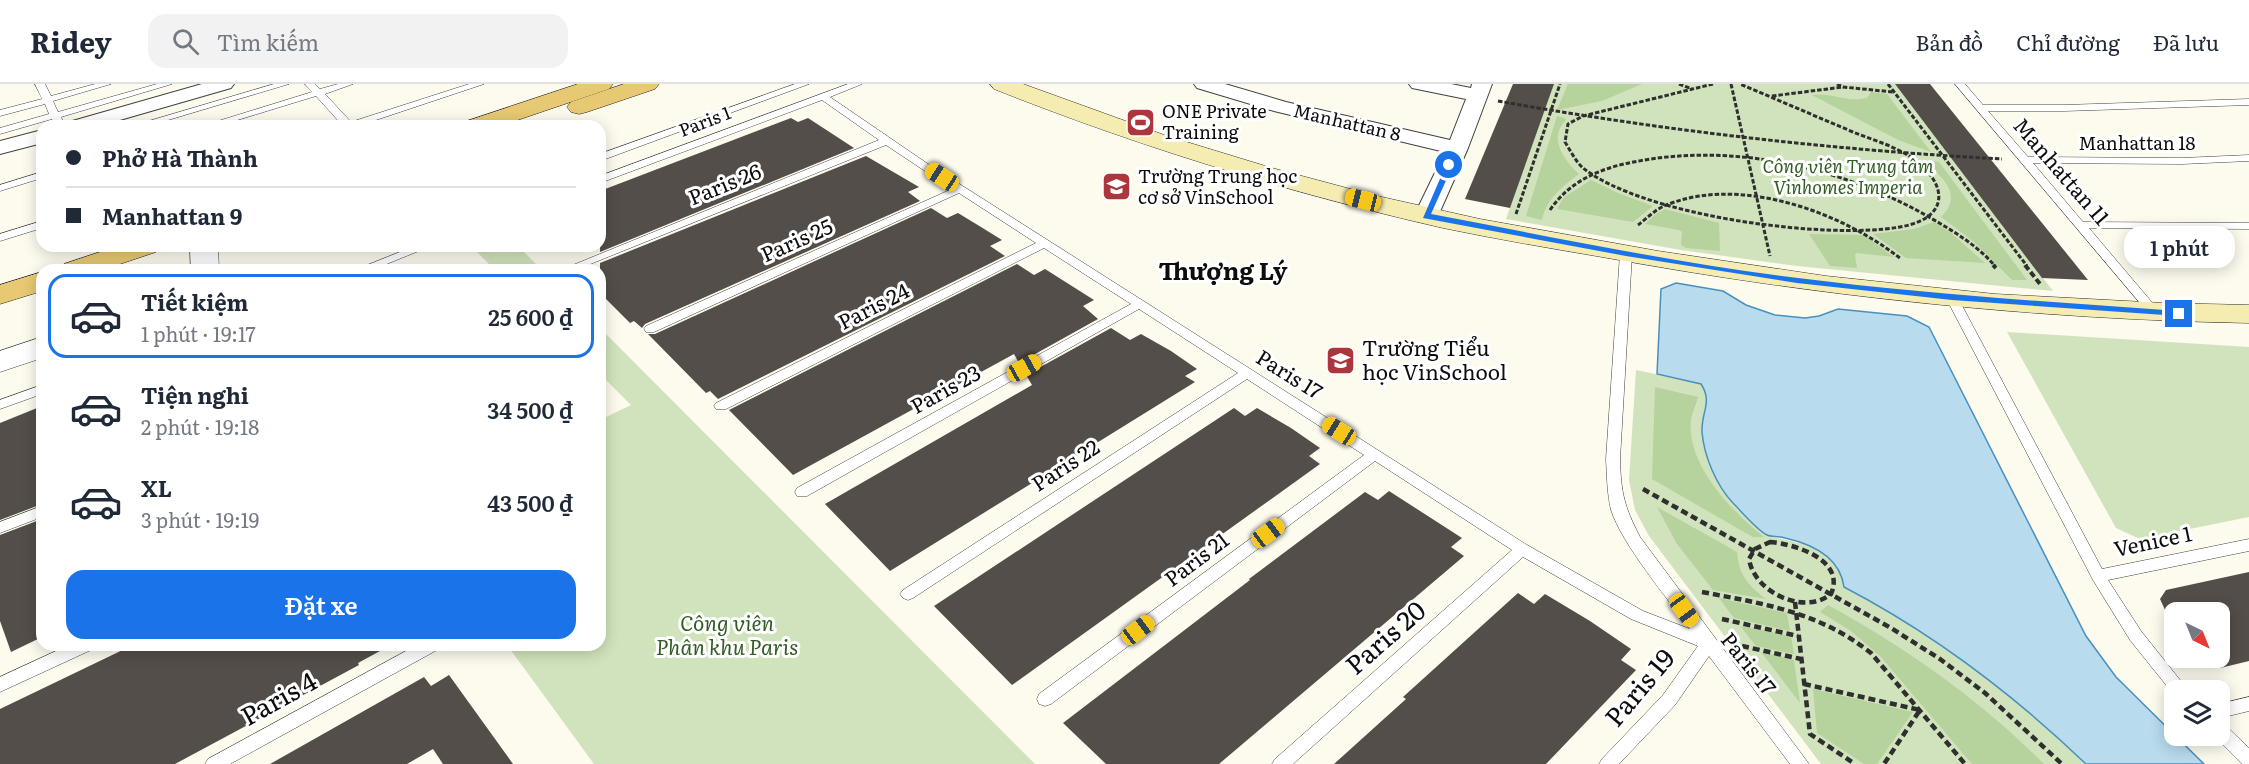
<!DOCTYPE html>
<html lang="vi">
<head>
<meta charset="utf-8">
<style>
  :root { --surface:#fff; --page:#f2f2f3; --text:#1f2937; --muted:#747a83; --line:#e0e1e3; --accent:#1a73e8 }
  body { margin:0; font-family:Literata,serif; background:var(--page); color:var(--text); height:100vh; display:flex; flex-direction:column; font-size:22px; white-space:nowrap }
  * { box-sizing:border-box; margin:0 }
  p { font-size:20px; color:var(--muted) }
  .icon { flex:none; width:33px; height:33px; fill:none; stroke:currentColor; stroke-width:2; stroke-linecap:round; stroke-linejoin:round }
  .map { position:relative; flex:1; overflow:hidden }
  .details { position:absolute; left:36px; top:180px; width:570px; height:387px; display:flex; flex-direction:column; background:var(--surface); border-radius:18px; box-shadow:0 3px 15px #0003 }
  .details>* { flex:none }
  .guide { position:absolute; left:36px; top:36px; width:570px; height:132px; border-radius:18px; box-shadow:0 3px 15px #0003; display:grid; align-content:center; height:132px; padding:0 30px; background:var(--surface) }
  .needle { width:39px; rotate:137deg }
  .buttons { position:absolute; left:2164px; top:518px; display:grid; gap:12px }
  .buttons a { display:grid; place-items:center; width:66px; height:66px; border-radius:12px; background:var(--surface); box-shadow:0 3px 15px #0003; font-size:30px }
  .end { position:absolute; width:27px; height:27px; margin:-14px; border:8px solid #1a73e8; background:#fff; box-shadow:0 0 0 3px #fff }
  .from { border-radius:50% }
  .bubble { position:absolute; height:42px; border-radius:18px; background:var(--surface); box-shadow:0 3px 15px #0003; font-size:20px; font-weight:600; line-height:42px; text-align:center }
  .car { position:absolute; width:18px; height:36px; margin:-18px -9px; border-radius:8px; box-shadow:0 0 4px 2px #0007; background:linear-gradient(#f5c518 24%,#345 0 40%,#f5c518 0 76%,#345 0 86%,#f5c518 0) }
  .guide b { display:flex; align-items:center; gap:21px; height:57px; font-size:22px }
  .guide b+b { border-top:2px solid var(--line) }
  .guide i { width:15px; height:15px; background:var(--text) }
  ul { padding:10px 0 0; list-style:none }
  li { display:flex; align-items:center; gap:18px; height:84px; margin:0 12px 9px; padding:0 18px; border:3px solid transparent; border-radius:18px }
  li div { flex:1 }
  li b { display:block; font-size:22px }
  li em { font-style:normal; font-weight:600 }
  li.selected { border-color:var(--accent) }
  li>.icon { width:54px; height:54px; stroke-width:1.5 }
  .action { display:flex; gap:12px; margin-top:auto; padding:12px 30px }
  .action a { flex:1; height:69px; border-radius:18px; background:var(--accent); color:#fff; font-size:24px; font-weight:600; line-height:69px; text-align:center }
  header { display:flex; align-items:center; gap:36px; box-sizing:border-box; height:84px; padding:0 30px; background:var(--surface); border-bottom:2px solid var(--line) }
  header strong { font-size:28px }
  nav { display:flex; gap:33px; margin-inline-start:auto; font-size:21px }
  .search { width:420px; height:54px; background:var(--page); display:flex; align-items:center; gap:15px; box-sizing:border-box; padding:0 21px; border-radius:18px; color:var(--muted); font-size:22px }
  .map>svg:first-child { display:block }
  .green { fill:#d1e3bc }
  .forest { fill:#b6d29d }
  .water { fill:#b9dbee; stroke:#4990bc; stroke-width:1.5 }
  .building { fill:#544e4a }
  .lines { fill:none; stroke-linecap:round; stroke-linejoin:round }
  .service-casing { stroke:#404040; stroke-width:1 }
  .minor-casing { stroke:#404040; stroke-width:2 }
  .tertiary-casing { stroke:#404040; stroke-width:1 }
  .secondary-casing { stroke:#2f2f2f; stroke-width:1 }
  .primary-casing { stroke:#1e1e1e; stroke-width:1 }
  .path-far2 { stroke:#2f2f2f; stroke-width:3; stroke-dasharray:4.5 2; stroke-linecap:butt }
  .path-far1 { stroke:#2f2f2f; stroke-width:4; stroke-dasharray:6 3; stroke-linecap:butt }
  .path { stroke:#2f2f2f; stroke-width:4.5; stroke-dasharray:7 4; stroke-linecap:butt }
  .service { fill:#fff; fill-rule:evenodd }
  .minor { fill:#fff; fill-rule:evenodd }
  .tertiary { fill:#fff; fill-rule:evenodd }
  .secondary { fill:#f5ecb1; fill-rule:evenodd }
  .primary { fill:#e8c973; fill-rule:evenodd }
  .route { fill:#1a73e8 }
  .labels { text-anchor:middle; stroke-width:6; stroke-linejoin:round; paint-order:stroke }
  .far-poi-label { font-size:18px; fill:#0d0d0d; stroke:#fff; text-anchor:start }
  .far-street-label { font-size:18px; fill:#0d0d0d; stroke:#fff }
  .far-park-label { font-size:18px; font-style:italic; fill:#325c25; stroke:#fff }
  .street-label { font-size:21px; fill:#0d0d0d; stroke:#fff }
  .poi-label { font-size:21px; fill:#0d0d0d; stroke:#fff; text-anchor:start }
  .park-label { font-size:21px; font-style:italic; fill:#325c25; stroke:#fff }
  .quarter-label { font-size:24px; font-weight:bold; fill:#0d0d0d; stroke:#fff }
  .near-street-label { font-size:26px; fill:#0d0d0d; stroke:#fff }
</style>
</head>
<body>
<header>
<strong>Ridey</strong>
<div class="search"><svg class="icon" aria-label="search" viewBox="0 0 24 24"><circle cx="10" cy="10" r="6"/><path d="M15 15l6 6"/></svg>Tìm kiếm</div>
<nav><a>Bản đồ</a><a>Chỉ đường</a><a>Đã lưu</a></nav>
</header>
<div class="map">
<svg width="2249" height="680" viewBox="0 0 2249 680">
  <rect width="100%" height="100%" fill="#fdfaee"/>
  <g class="green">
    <polygon points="1554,0 1895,0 2053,207 1797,182 1681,166 1506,135"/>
    <polygon points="471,162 518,162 542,186 495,186"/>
    <polygon points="600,244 1035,680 594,680 507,561 600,561 600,336 631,321 600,290"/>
    <polygon points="2007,248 2249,263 2249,433 2140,455 2116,444"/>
    <path d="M 1636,286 L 1700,299 C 1711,315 1704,317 1704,334 C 1703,364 1711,395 1732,418 C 1738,426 1761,449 1769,452 C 1803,461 1827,459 1843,496 L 1992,597 L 2041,636 L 2086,680 L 1821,680 L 1649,452 L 1635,426 L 1629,396 Z"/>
  </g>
  <g class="forest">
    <polygon points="1568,0 1642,0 1602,17 1557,26"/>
    <path d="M 1871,8 L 1887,10 L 1931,68 L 1898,56 L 1812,11 C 1831,8 1847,19 1867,14 Z"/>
    <path d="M 1557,32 L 1565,34 L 1566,36 C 1547,54 1565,77 1579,90 C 1563,102 1546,115 1542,136 L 1526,132 Z"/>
    <path d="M 1927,76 L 1939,78 L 2027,196 L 2012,196 L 1973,157 L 1941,133 C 1964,110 1942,93 1924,77 Z"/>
    <polygon points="1591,96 1618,109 1653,122 1633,138 1557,125 1564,113"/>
    <polygon points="1665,125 1719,139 1720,167 1686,164 1681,161 1682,148 1679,146 1645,140 1656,130"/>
    <polygon points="1934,138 1951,149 1985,179 1906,174 1873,150 1914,145"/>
    <polygon points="1809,150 1864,151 1894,173 1857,169 1855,171 1857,184 1830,182"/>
    <path d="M 1655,303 L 1698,313 C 1696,321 1692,329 1691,336 C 1686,380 1732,428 1764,453 L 1753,453 L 1744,448 L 1652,395 Z"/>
    <path d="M 1657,423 L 1737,468 C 1739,492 1748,501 1766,515 L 1713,506 L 1677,460 Z"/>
    <polygon points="1719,514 1787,529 1790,547 1734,534"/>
    <path d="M 1828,521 C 1907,564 1980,616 2044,680 L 1972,680 L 1880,572 L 1851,547 L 1820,528 Z"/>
    <polygon points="1740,542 1791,552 1794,570 1756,562"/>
    <polygon points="1761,568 1794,576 1800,619"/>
    <polygon points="1813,605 1913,628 1877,680 1864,680 1817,649"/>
  </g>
  <path class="water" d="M 1676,199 L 1723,207 L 1746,221 L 1775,231 L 1805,234 L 1819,232 L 1838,225 L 1907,232 L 1929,243 L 2086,552 L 2116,593 L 2204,680 L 2086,680 C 2013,610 1934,550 1844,503 C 1840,473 1812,460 1785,454 C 1779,452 1771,453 1767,451 C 1757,446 1741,427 1733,419 C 1716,401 1704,372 1702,348 C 1701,328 1713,318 1701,300 L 1657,290 L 1661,205 Z"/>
  <g class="building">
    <polygon points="1513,0 1554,0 1510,124 1465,115"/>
    <polygon points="1895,0 1930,0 2088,196 2042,194"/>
    <polygon points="791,34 798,38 808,34 854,64 600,168 600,107"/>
    <polygon points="866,72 919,103 908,108 920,117 645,240 642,244 634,237 630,239 600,209 600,179"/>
    <polygon points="931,124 947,134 958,129 981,143 1002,156 990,162 1005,172 718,315 710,307 706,309 648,250 655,250"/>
    <polygon points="1017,180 1034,191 1045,185 1094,216 1083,222 1098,235 1019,279 1014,270 793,391 729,326"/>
    <polygon points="1111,244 1130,256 1141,250 1171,267 1197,285 1185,292 1195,298 890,487 825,420 1032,301 1026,291"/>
    <polygon points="42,322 42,420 0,436 0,339"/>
    <polygon points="1234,324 1245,332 1257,324 1291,344 1320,364 1309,372 1320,380 1012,601 934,522"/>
    <polygon points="1389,407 1462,454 1451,463 1464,472 1219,680 1106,680 1063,639 1250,496 1249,495 1365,408 1378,416"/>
    <polygon points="42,435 42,553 11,568 0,537 0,451"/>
    <polygon points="2249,488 2249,577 2220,584 2220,528 2166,528 2160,515 2166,506"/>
    <polygon points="1518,509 1534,520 1545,510 1590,537 1631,565 1621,576 1636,586 1546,680 1334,680 1406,615 1403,613"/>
    <polygon points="133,561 391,561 358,579 359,581 175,680 0,680 0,625"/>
    <polygon points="449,591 513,680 443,680 433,665 407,680 270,680 424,593 431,602"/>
  </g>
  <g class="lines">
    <defs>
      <g id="service">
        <polygon points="35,0 45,0 51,12 95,0 111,0 53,17 58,28 157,0 172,0 61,33 65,42 55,42 52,35 0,50 0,44 49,30 45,20 0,32 0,26 42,15"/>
        <polygon points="274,0 289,0 148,42 132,42"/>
        <polygon points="305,0 315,0 320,5 338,0 353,0 325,10 351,38 469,0 484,0 358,42 343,42 316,12 218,42 202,42 312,8"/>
        <polygon points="795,0 809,0 600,77 600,70"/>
        <path d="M 848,0 L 862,0 L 830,13 L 928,80 L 1527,461 L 1643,527 L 1690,545 C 1667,514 1622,460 1611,426 C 1607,409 1607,392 1606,375 L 1620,170 L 1626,167 L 1630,168 L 1632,170 L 1620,375 C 1621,409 1624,422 1640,453 L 1809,680 L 1790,680 L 1709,572 L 1675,621 L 1619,680 L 1599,680 L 1602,675 L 1663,611 L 1698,562 L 1631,535 L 1523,473 L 1293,680 L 1272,680 L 1275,675 L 1512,466 L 1375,377 L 1051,620 L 1045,622 L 1039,620 L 1037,615 L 1039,610 L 1364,371 L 1247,295 L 913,514 L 908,516 L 903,514 L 900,510 L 903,506 L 1238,289 L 1139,225 L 807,412 L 797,412 L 795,408 L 797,404 L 1131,220 L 1044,164 L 726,325 L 716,325 L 714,322 L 716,319 L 1036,159 L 959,109 L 654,248 L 646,248 L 644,245 L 646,242 L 952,105 L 886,61 L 583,183 L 575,183 L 573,181 L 879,56 L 822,16 L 600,99 L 600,92 Z"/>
        <polygon points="1955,0 1965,0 1983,21 2064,21 2249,15 2249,21 2064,27 1988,27 2028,73 2182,74 2249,71 2249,77 2182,80 2033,79 2083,138 2249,139 2249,145 2089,144 2161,229 2159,232 2151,232"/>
        <polygon points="42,88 42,94 0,107 0,101"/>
        <polygon points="42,137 42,144 0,157 0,150"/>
        <polygon points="415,162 431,162 372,186 355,186"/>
        <polygon points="1952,210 1958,214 2102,485 2249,455 2249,467 2108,496 2141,547 2188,606 2175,606 2174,611 2130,556 2093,496 1946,214"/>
        <polygon points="42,301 42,310 0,325 0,316"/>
        <polygon points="42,422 42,433 0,449 0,438"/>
        <polygon points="69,561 93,561 91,566 0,608 0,593"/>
        <polygon points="417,561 439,561 437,566 230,680 205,680 208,675"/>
        <polygon points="2249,613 2249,627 2220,634 2220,620"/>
        <polygon points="2220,640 2226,642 2249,664 2249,680 2242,680 2214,652 2220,651"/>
      </g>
      <g id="minor">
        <polygon points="202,0 234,0 231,4 99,42 66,42 69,38"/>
        <polygon points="1194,0 1225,0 1286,18 1450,56 1466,15 1412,4 1409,0 1451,0 1471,4 1472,0 1492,0 1468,64 1438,132 1434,137 1426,139 1418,137 1414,132 1445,68 1274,27 1197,4"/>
        <polygon points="42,46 42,59 0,70 0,57"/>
      </g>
      <g id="tertiary">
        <polygon points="190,162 218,162 219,186 191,186"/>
        <polygon points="42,253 42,274 0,288 0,267"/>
      </g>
      <path id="secondary" d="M 990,0 L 1023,0 L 1167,52 L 1272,84 L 1373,111 L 1480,135 L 1658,167 L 1826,192 L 1995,210 L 2164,219 L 2249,221 L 2249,239 C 2031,235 1816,212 1602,173 C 1549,164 1496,155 1443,144 C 1290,109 1140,63 994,5 Z"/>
      <g id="primary">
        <polygon points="578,0 613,0 609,5 500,42 464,42 467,37"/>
        <polygon points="624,0 659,0 655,5 587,28 579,30 571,28 567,23 571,18"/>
        <polygon points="118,162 160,162 156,168 102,186 60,186 64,180"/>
        <polygon points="42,188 42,207 0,220 0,201"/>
      </g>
    </defs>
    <use href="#service" class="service-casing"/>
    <use href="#minor" class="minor-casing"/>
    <use href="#tertiary" class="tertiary-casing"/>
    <use href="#secondary" class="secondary-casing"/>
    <use href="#primary" class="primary-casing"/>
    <g class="path-far2">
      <polyline points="1679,0 1692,5"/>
      <path d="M 1713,0 L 1583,32 L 1568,40 L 1565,58 C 1570,66 1576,78 1583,84 C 1644,132 1824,156 1900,143 C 1957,133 1945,92 1904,69 C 1888,60 1870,55 1853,48 C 1815,32 1778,16 1740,0"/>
      <polyline points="1731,0 1770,172"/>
      <polyline points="1837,0 1843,3 1893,8"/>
      <polyline points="1888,0 2027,182"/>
      <polyline points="1772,12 1843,3"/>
      <path d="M 1498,17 C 1665,47 1833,66 2002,75"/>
      <path d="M 1550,126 C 1571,95 1604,83 1639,77 C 1737,59 1843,84 1929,133 C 1953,147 1977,161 1995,182"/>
      <polyline points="1516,130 1560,0"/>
      <path d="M 1638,141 C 1646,135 1655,126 1664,122 C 1738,90 1842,128 1901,175"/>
    </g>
    <g class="path-far1">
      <polyline points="1993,181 1996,184"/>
      <polyline points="2025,181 2040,200"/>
    </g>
    <g class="path">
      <polyline points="1643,405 1891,544 1940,575 1985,609 2062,680"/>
      <path d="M 1770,458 C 1795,460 1846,476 1831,510 C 1804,532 1754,508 1749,475 L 1755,465 Z"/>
      <path d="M 1702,508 C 1765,520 1819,528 1871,569 L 1965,680"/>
      <polyline points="1795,518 1810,650 1855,680"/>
      <polyline points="1722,535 1798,552"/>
      <polyline points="1742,562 1801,575"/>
      <polyline points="1804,600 1920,626 1884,680"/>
    </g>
    <use href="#service" class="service"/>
    <use href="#minor" class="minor"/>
    <use href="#tertiary" class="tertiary"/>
    <use href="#secondary" class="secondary"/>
    <use href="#primary" class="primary"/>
  </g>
  <path class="route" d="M 1449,79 L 1453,81 L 1431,130 C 1553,153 1675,179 1798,194 C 1925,210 2052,218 2179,227 L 2183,230 L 2179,232 L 1952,216 L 1797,199 L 1626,172 L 1423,134 L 1446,81 Z"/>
  <defs>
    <symbol id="stadium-square" viewBox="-11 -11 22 22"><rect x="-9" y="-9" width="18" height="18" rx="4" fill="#ab363e" stroke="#fff"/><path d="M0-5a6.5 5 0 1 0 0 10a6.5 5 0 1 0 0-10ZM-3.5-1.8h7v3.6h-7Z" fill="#fff"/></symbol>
    <symbol id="school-square" viewBox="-11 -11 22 22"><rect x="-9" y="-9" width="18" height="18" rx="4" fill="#ab363e" stroke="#fff"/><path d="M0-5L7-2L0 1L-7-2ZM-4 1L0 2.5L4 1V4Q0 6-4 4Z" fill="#fff"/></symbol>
  </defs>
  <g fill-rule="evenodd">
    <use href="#stadium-square" x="1124" y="22" width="33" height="33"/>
    <use href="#school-square" x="1100" y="86" width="33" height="33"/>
    <use href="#school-square" x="1324" y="260" width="33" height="33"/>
  </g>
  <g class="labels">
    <g class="far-poi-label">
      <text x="1162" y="34">ONE Private<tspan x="1162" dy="21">Training</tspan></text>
      <text x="1138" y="99">Trường Trung học<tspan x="1138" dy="21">cơ sở VinSchool</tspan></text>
    </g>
    <g class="far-street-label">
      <text transform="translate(705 38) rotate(-21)" y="6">Paris 1</text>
      <text transform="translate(1347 39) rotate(13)" y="6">Manhattan 8</text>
      <text x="2137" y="66">Manhattan 18</text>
    </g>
    <g class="far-park-label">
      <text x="1848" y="89">Công viên Trung tâm<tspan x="1848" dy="21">Vinhomes Imperia</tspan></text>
    </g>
    <g class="street-label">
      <text transform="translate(2061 88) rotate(49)" y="7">Manhattan 11</text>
      <text transform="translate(725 101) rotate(-22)" y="7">Paris 26</text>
      <text transform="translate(797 157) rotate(-24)" y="7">Paris 25</text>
      <text transform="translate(874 223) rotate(-27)" y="7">Paris 24</text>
      <text transform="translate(1289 291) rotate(32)" y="7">Paris 17</text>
      <text transform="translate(946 306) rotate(-29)" y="7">Paris 23</text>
      <text transform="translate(1066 382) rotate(-33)" y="7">Paris 22</text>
      <text transform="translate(2153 458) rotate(-12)" y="7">Venice 1</text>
      <text transform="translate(1197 476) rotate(-37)" y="7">Paris 21</text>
      <text transform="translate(1748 580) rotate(51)" y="7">Paris 17</text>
    </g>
    <g class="poi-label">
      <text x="1362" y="272">Trường Tiểu<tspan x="1362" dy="24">học VinSchool</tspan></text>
    </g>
    <g class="park-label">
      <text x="727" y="547">Công viên<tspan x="727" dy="24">Phân khu Paris</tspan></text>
    </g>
    <g class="quarter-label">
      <text x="1223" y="196">Thượng Lý</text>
    </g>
    <g class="near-street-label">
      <text transform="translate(1386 554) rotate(-41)" y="9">Paris 20</text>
      <text transform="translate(1640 604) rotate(-50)" y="9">Paris 19</text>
      <text transform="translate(279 615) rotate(-29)" y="9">Paris 4</text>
    </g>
  </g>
</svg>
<div class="buttons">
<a><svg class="needle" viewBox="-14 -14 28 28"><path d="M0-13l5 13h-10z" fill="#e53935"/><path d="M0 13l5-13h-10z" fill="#747a83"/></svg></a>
<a><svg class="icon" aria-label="layers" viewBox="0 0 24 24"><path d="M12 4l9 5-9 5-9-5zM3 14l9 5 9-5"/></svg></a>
</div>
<i class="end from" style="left:1449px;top:81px"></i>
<i class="end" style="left:2179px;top:230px"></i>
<div class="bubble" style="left:2124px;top:142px;width:111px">1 phút</div>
<i class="car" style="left:942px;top:93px;rotate:303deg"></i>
<i class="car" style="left:1363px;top:116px;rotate:284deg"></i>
<i class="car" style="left:1024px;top:284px;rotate:61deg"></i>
<i class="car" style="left:1339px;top:347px;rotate:302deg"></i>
<i class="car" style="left:1268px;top:449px;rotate:53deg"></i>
<i class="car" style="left:1684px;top:526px;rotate:144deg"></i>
<i class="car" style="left:1138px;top:546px;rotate:53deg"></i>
<div class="guide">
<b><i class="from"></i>Phở Hà Thành</b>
<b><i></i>Manhattan 9</b>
</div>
<section class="details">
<ul>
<li class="selected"><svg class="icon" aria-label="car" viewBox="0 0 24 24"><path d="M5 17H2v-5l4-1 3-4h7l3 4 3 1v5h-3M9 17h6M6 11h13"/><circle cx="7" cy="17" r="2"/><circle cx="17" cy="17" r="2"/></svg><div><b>Tiết kiệm</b><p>1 phút · 19:17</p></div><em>25 600 ₫</em></li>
<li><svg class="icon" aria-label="car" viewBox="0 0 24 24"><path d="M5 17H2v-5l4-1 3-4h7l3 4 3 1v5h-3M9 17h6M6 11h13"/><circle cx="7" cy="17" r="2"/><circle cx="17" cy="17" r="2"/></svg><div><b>Tiện nghi</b><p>2 phút · 19:18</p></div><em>34 500 ₫</em></li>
<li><svg class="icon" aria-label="car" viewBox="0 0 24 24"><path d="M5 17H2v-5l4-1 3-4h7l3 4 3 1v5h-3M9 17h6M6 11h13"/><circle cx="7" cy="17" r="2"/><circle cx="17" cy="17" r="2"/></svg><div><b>XL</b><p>3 phút · 19:19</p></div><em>43 500 ₫</em></li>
</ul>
<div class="action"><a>Đặt xe</a></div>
</section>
</div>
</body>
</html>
